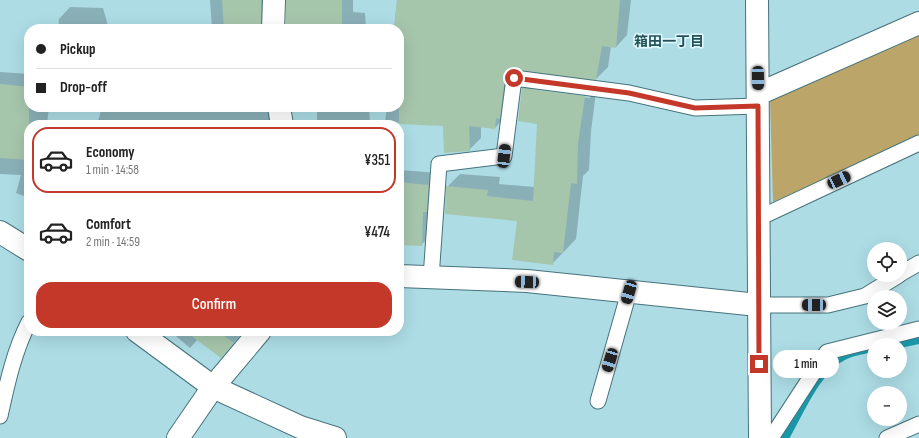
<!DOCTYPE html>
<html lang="en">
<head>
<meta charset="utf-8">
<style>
  :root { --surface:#fff; --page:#f2f2f2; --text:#222; --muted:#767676; --line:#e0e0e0; --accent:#c43829 }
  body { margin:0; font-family:"Sofia Sans Condensed","Noto Sans JP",sans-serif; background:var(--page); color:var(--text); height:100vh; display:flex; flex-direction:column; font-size:15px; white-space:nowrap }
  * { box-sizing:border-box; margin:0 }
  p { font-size:13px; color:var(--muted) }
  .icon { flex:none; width:22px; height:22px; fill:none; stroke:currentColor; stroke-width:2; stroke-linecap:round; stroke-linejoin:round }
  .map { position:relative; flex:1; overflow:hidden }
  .panel { position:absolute; left:24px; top:120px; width:380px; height:216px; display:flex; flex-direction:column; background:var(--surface); border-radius:16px; box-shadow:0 4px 16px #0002 }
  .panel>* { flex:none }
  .hud { position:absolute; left:24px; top:24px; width:380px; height:88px; border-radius:16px; box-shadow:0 4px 16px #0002; display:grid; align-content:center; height:88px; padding:0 12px; background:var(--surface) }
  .buttons { position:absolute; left:867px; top:242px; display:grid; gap:8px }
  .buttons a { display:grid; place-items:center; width:40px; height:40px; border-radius:50%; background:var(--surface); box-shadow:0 4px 16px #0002; font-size:20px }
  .end { position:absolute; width:18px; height:18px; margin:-9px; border:5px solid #c43829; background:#fff; box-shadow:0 0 0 2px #fff }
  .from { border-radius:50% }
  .bubble { position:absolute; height:28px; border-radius:14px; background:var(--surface); box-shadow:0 4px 16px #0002; font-size:13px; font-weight:600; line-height:28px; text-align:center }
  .car { position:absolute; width:12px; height:24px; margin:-12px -6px; border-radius:5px; box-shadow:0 0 3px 1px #0007; background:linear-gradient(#222 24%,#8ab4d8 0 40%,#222 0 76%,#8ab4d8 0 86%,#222 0) }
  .hud b { display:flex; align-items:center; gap:14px; height:38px; font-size:15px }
  .hud b+b { border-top:1px solid var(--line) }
  .hud i { width:10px; height:10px; background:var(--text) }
  ul { padding:7px 0 0; list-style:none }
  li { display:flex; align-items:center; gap:12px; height:66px; margin:0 8px 6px; padding:0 4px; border:2px solid transparent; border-radius:16px }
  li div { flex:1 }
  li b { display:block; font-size:15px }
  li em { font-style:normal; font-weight:600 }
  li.on { border-color:var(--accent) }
  li>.icon { width:36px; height:36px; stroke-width:1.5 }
  .cta { display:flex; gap:8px; margin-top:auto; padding:8px 12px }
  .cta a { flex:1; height:46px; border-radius:16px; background:var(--accent); color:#fff; font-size:16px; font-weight:600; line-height:46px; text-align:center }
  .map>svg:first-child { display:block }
  .green { fill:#bca568 }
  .shadow { fill:#0003; fill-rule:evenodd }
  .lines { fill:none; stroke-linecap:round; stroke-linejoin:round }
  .stream { stroke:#1997a8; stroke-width:8 }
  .building { fill:#a6c6ac }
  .service-casing { stroke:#46737b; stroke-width:17 }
  .minor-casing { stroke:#46737b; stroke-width:24 }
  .service { stroke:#fff; stroke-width:15 }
  .minor { stroke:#fff; stroke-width:22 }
  .route { stroke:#c43829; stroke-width:5 }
  .labels { text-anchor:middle; stroke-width:3; stroke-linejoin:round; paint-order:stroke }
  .neighbourhood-label { font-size:14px; font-weight:bold; fill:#25525a; stroke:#e1f9fd }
</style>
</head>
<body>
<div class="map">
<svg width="919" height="438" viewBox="0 0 919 438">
  <rect width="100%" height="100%" fill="#addce5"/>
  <polygon class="green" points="919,34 919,135 773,202 770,99"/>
  <g class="shadow">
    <polygon points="210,0 272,0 275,29 212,29"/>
    <polygon points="297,0 353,0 353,12 365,13 366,29 296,29"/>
    <polygon points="397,0 631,0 627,35 616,47 611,46 608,67 596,79 517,68 511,106 506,116 495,128 481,126 481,138 469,150 444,125 385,122 387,107 399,107 399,29 394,29"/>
    <polygon points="70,7 103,8 109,29 58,29 59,19"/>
    <polygon points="0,72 29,74 29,107 49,107 47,124 53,125 29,125 29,198 16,193 21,175 0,174"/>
    <path d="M 536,76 L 597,84 L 591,131 L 589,170 L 583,176 L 576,239 L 552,264 L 518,220 L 447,187 L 460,174 L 500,177 L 499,184 L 535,187 L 538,123 L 523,89 ZM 532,88 L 590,96 L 590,98 L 532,90 Z"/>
    <polygon points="102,107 280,107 285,125 97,125"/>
    <polygon points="317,107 369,107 370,125 317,125"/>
    <polygon points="399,170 440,173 433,233 421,245 399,244"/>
    <polygon points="170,331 244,331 221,357 198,339 190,348"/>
  </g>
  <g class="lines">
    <g class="stream">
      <polyline points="895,345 919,340"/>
      <path d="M 785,438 C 800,412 817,369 844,356 C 853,351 865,350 874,348"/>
    </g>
  </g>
  <g class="building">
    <polygon points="222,0 261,0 261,29 224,29"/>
    <rect x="286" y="0" width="56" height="29"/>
    <polygon points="397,0 620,0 616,48 602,46 596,80 510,70 505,77 500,119 496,118 495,129 469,126 470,151 444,153 443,126 399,124 399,29 394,29"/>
    <polygon points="0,84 29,87 29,160 0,158"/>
    <polygon points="522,88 585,96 578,144 577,184 571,183 563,253 554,252 553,265 512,260 517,221 445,214 446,186 488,190 487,196 533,201 537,124 518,121"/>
    <polygon points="399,182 429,185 427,212 423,212 422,246 399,245"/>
    <polygon points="185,331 218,331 234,343 221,358"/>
  </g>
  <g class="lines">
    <defs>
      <g id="service">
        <polyline points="759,218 919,143"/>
        <polyline points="900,274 919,263"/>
        <polyline points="431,278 439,164 504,156 514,78 629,93 695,108 758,106"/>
        <polyline points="758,305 828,305 865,296 899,275"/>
        <polyline points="598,401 629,292"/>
        <path d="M 0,416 C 7,384 14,351 29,322"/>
        <polyline points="771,438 827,352 919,329"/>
        <polyline points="887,438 919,424"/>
      </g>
      <g id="minor">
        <polyline points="757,0 760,438"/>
        <polyline points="273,29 274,0"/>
        <polyline points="758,94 919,23"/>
        <polyline points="279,107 282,125"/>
        <polyline points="0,232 29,250"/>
        <polyline points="399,276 527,281 758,305"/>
        <polyline points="137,331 213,387 300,427 335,438"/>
        <polyline points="178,438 213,387 260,331"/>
      </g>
    </defs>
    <use href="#service" class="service-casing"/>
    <use href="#minor" class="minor-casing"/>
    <use href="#service" class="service"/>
    <use href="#minor" class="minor"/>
  </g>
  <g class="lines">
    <polyline class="route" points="514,78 629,93 695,108 758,106 759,364"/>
  </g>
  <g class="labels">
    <g class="neighbourhood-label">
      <text x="669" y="46">箱田一丁目</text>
    </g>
  </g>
</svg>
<div class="buttons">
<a><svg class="icon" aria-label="locate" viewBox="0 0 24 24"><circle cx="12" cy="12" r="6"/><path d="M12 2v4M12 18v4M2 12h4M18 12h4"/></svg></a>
<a><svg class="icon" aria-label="layers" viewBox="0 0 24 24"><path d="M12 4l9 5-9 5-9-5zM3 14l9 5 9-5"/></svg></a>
<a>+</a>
<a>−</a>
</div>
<i class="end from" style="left:514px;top:78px"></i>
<i class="end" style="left:759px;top:364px"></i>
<div class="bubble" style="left:773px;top:350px;width:66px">1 min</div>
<i class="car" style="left:758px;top:78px;rotate:179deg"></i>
<i class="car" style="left:504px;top:156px;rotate:7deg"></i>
<i class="car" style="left:839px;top:180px;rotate:65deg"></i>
<i class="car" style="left:527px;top:282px;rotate:272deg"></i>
<i class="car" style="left:629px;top:292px;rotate:196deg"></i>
<i class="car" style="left:814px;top:305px;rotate:270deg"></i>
<i class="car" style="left:610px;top:360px;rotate:197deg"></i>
<div class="hud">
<b><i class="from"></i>Pickup</b>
<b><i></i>Drop-off</b>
</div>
<section class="panel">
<ul>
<li class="on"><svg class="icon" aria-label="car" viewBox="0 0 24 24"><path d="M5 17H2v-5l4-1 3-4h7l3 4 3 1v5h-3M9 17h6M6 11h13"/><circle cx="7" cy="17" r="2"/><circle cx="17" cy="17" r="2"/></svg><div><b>Economy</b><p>1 min · 14:58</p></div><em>¥351</em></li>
<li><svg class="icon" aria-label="car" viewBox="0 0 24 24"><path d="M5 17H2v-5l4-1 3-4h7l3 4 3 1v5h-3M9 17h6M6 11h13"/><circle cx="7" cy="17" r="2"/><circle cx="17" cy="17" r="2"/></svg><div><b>Comfort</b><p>2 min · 14:59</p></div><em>¥474</em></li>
</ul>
<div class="cta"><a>Confirm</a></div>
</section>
</div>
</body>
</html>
